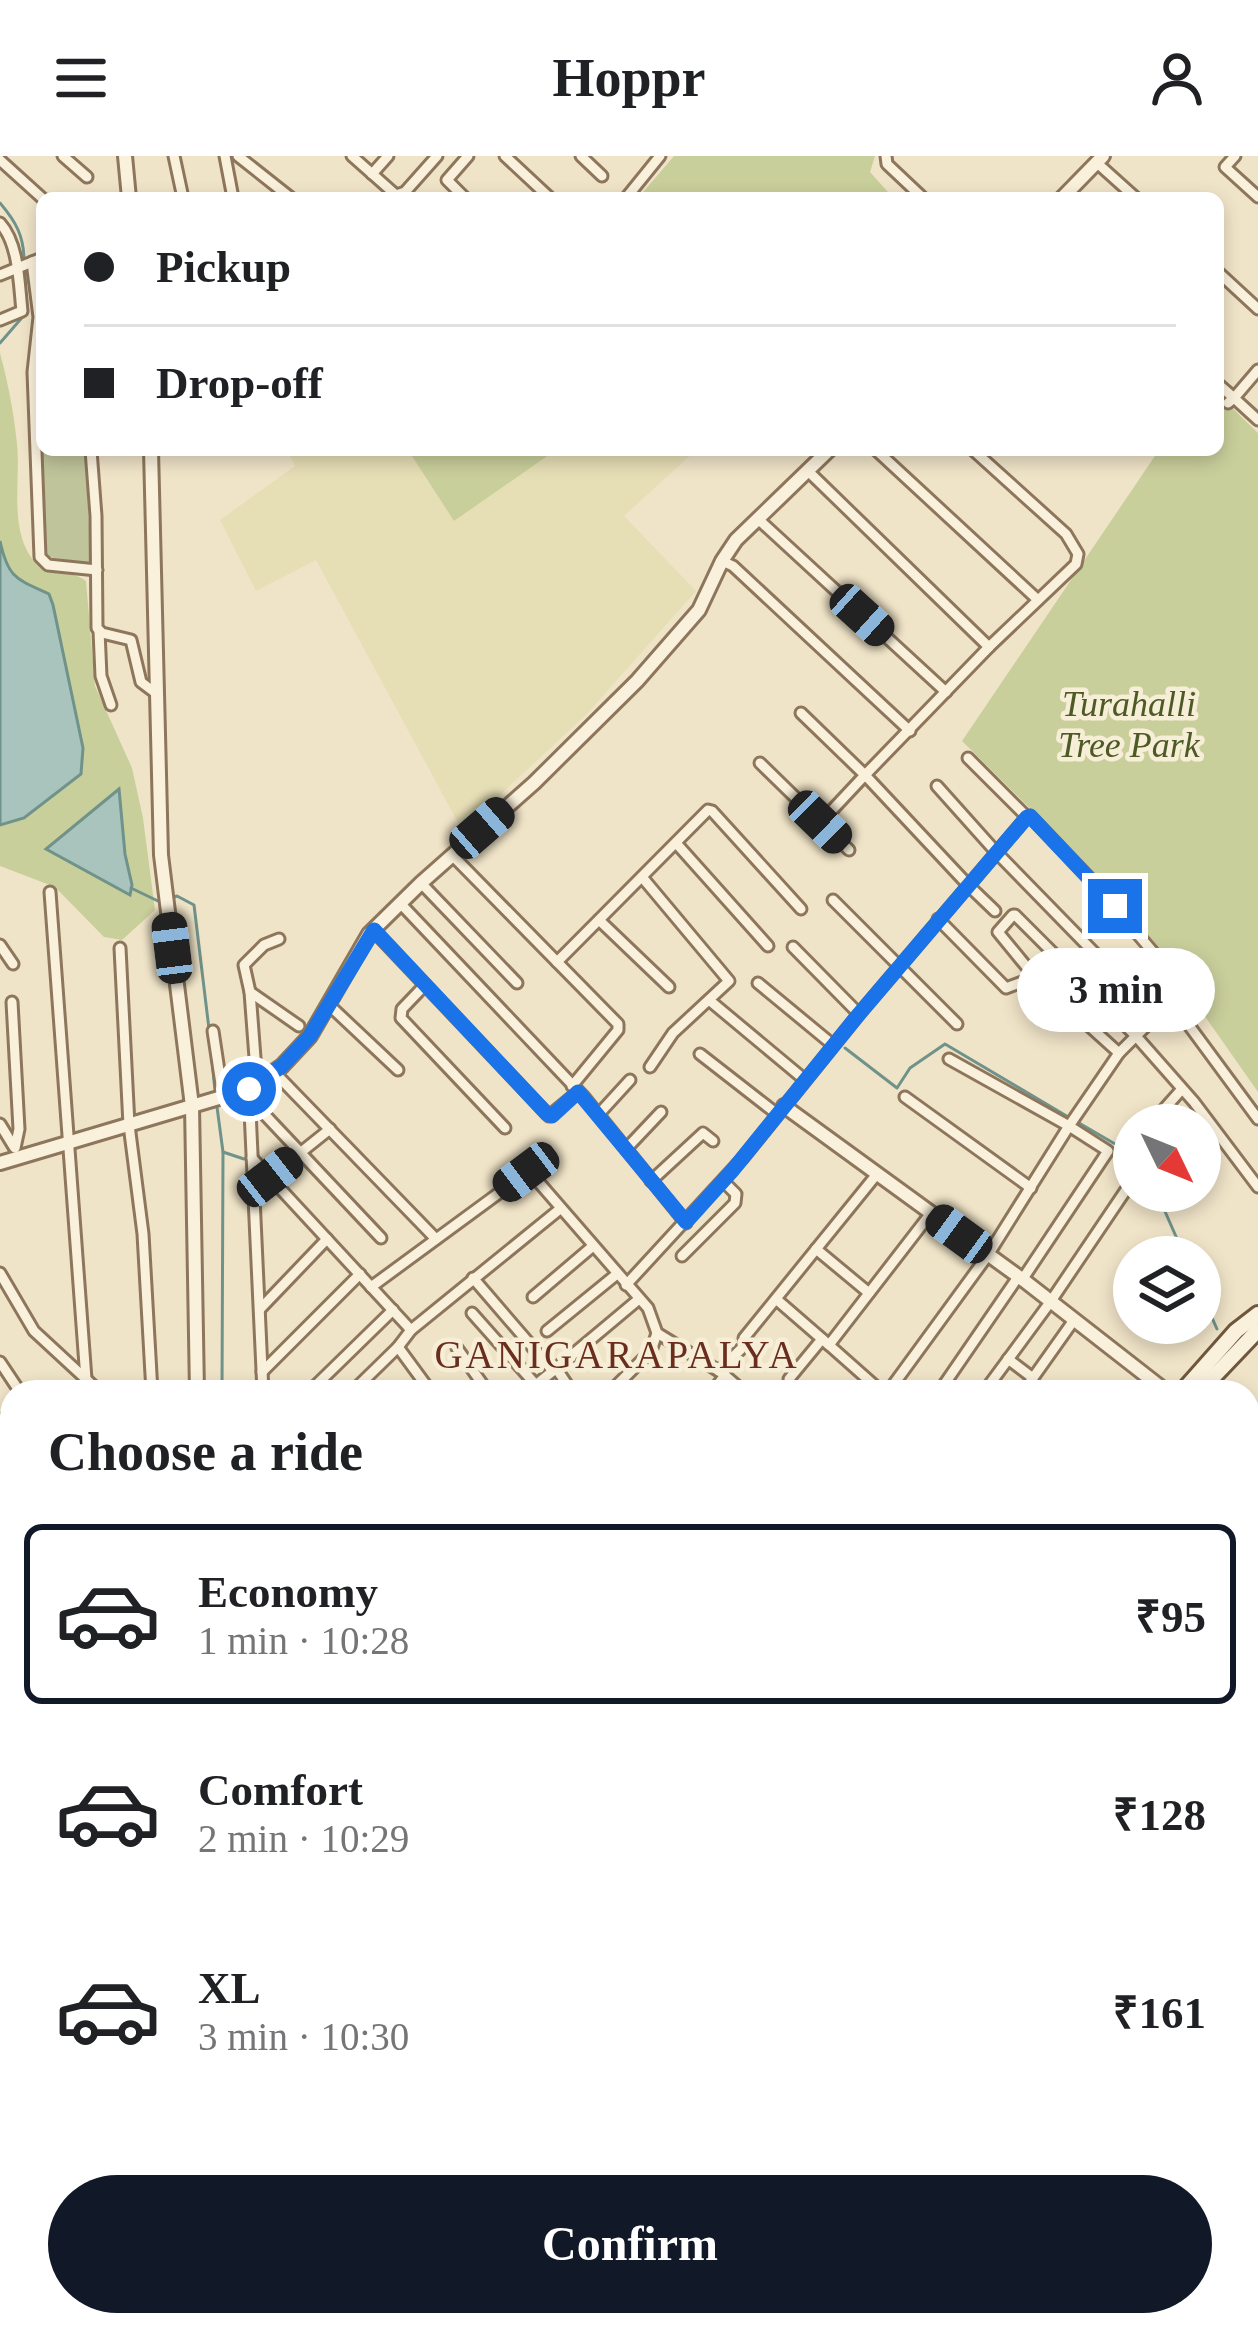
<!DOCTYPE html>
<html lang="en">
<head>
<meta charset="utf-8">
<style>
  :root { --surface:#fff; --page:#f6f6f6; --text:#202124; --muted:#757577; --line:#e0e0e0; --accent:#111827 }
  body { margin:0; font-family:Georgia,serif; background:var(--page); color:var(--text); height:100vh; display:flex; flex-direction:column; font-size:45px; white-space:nowrap }
  * { box-sizing:border-box; margin:0 }
  p { font-size:39px; color:var(--muted) }
  .icon { flex:none; width:66px; height:66px; fill:none; stroke:currentColor; stroke-width:2; stroke-linecap:round; stroke-linejoin:round }
  .map { position:relative; flex:1; overflow:hidden }
  .panel { position:absolute; left:0px; top:1224px; width:1260px; height:957px; display:flex; flex-direction:column; background:var(--surface); border-radius:36px 36px 0 0; box-shadow:0 6px 18px #0003 }
  .panel>* { flex:none }
  .hud { position:absolute; left:36px; top:36px; width:1188px; height:264px; border-radius:18px; box-shadow:0 6px 18px #0003; display:grid; align-content:center; height:264px; padding:0 48px; background:var(--surface) }
  .needle { width:78px; rotate:133deg }
  .fabs { position:absolute; left:1113px; top:948px; display:grid; gap:24px }
  .fabs a { display:grid; place-items:center; width:108px; height:108px; border-radius:50%; background:var(--surface); box-shadow:0 6px 18px #0003; font-size:60px }
  .end { position:absolute; width:54px; height:54px; margin:-27px; border:15px solid #1a73e8; background:#fff; box-shadow:0 0 0 6px #fff }
  .from { border-radius:50% }
  .bubble { position:absolute; height:84px; border-radius:42px; background:var(--surface); box-shadow:0 6px 18px #0003; font-size:39px; font-weight:800; line-height:84px; text-align:center }
  .car { position:absolute; width:36px; height:72px; margin:-36px -18px; border-radius:15px; box-shadow:0 0 9px 3px #0007; background:linear-gradient(#222 24%,#8ab4d8 0 40%,#222 0 76%,#8ab4d8 0 86%,#222 0) }
  .hud b { display:flex; align-items:center; gap:42px; height:114px; font-size:45px }
  .hud b+b { border-top:3px solid var(--line) }
  .hud i { width:30px; height:30px; background:var(--text) }
  ul { padding:0; list-style:none }
  li { display:flex; align-items:center; gap:36px; height:180px; margin:0 24px 18px; padding:0 24px; border:6px solid transparent; border-radius:18px }
  li div { flex:1 }
  li b { display:block; font-size:45px }
  li em { font-style:normal; font-weight:800 }
  li.current { border-color:var(--accent) }
  li>.icon { width:108px; height:108px; stroke-width:1.5 }
  h2 { padding:0 48px; font-size:54px; line-height:144px }
  .primary-button { display:flex; gap:24px; margin-top:auto; padding:24px 48px }
  .primary-button a { flex:1; height:138px; border-radius:72px; background:var(--accent); color:#fff; font-size:48px; font-weight:800; line-height:138px; text-align:center }
  header { display:flex; justify-content:space-between; align-items:center; height:156px; padding:0 48px; background:var(--surface); font-size:54px; font-weight:800 }
  .map>svg:first-child { display:block }
  .farmland { fill:#e6deb5 }
  .green { fill:#c9cf9b }
  .cemetery { fill:#bfc49a }
  .water { fill:#a9c4bc; stroke:#6f938a; stroke-width:3 }
  .lines { fill:none; stroke-linecap:round; stroke-linejoin:round }
  .stream { stroke:#6f938a; stroke-width:3 }
  .minor-casing { stroke:#8d765c; stroke-width:15 }
  .tertiary-casing { stroke:#8d765c; stroke-width:18 }
  .secondary-casing { stroke:#6f573f; stroke-width:20 }
  .minor { stroke:#faf1dc; stroke-width:9 }
  .tertiary { stroke:#faf1dc; stroke-width:12 }
  .secondary { stroke:#faf1dc; stroke-width:14 }
  .route { stroke:#1a73e8; stroke-width:15 }
  .labels { text-anchor:middle; stroke-width:9; stroke-linejoin:round; paint-order:stroke }
  .park-label { font-size:36px; font-style:italic; fill:#4d5a26; stroke:#f7eed8 }
  .neighbourhood-label { font-size:39px; letter-spacing:3px; fill:#6b2e1e; stroke:#f7eed8 }
</style>
</head>
<body>
<header><svg class="icon" aria-label="menu" viewBox="0 0 24 24"><path d="M4 6h16M4 12h16M4 18h16"/></svg>Hoppr<svg class="icon" aria-label="person" viewBox="0 0 24 24"><circle cx="12" cy="8" r="4"/><path d="M4 21q1-7 8-7t8 7"/></svg></header>
<div class="map">
<svg width="1258" height="2179" viewBox="0 0 1258 2179">
  <rect width="100%" height="100%" fill="#f0e4c8"/>
  <polygon class="farmland" points="287,294 408,294 454,365 556,294 696,294 624,360 696,435 586,559 462,674 316,404 256,435 220,364 295,310"/>
  <g class="green">
    <polygon points="674,0 875,0 870,16 888,36 882,42 638,42"/>
    <path d="M 0,197 C 8,227 14,257 17,288 C 21,324 8,376 35,406 C 47,419 71,413 86,425 L 95,530 L 132,612 L 143,662 L 155,754 L 122,784 L 104,781 L 55,731 L 0,710 L 0,669 L 24,662 L 83,592 L 53,449 L 48,438 C 16,423 8,422 0,385 Z"/>
    <polygon points="1218,238 1258,277 1258,936 1190,839 1177,813 1091,713 962,585 1159,294 1218,294"/>
    <polygon points="408,294 556,294 454,365"/>
    <polygon points="1258,1673 1258,2013 1250,2019 1248,1683"/>
  </g>
  <polygon class="cemetery" points="39,257 42,257 42,294 85,294 91,409 44,400"/>
  <g class="water">
    <path d="M 0,385 C 8,422 16,423 49,438 L 53,449 L 83,592 L 81,618 L 24,662 L 0,669 Z"/>
    <polygon points="119,633 125,698 132,729 130,739 46,693"/>
  </g>
  <g class="lines">
    <g class="stream">
      <path d="M 0,47 C 16,66 24,80 24,105"/>
      <polyline points="25,115 26,147"/>
      <polyline points="0,187 26,157"/>
      <polyline points="131,732 160,746"/>
      <polyline points="169,743 177,740 194,749 209,873"/>
      <polyline points="210,883 215,935"/>
      <polyline points="845,892 897,932 910,912 945,888 1070,962"/>
      <polyline points="217,951 223,996 222,1236"/>
      <polyline points="1079,967 1134,999"/>
      <polyline points="223,996 244,1003"/>
      <polyline points="1156,1035 1185,1101"/>
      <polyline points="1200,1135 1217,1173"/>
      <polyline points="10,1556 12,1555"/>
    </g>
    <defs>
      <g id="minor">
        <polyline points="63,0 87,21"/>
        <polyline points="174,0 183,42"/>
        <polyline points="225,0 233,42"/>
        <polyline points="238,0 291,42"/>
        <polyline points="352,0 396,39 405,36 437,0"/>
        <polyline points="505,0 550,42"/>
        <polyline points="581,0 602,20"/>
        <polyline points="886,0 887,8 923,42"/>
        <polyline points="1235,0 1225,11 1258,41"/>
        <polyline points="0,4 42,42"/>
        <polyline points="1096,6 1136,42"/>
        <polyline points="372,18 388,0"/>
        <polyline points="465,42 447,24 468,0"/>
        <polyline points="626,42 660,0"/>
        <path d="M 0,67 C 19,88 19,128 22,155 L 0,164"/>
        <polyline points="32,106 39,161 33,216 40,401 48,409 97,414"/>
        <polyline points="1218,116 1258,153"/>
        <polyline points="0,119 42,102"/>
        <polyline points="1218,228 1234,242 1258,214"/>
        <polyline points="1228,247 1234,242 1258,264"/>
        <polyline points="91,294 96,360 97,472 102,477 131,484 141,526 157,538"/>
        <polyline points="876,294 1038,444"/>
        <polyline points="973,294 1066,378 1078,398 1076,408 989,491 865,619 968,729 995,755"/>
        <polyline points="808,315 989,491"/>
        <polyline points="758,363 946,536"/>
        <polyline points="722,405 733,410 910,575"/>
        <polyline points="99,475 101,520 111,549"/>
        <polyline points="801,557 865,619 821,666"/>
        <polyline points="968,602 1027,661 1030,660 1095,728 1164,809 1174,833 1171,845 1258,963"/>
        <polyline points="760,607 849,694"/>
        <polyline points="937,630 996,696 1156,860"/>
        <polyline points="676,687 768,790"/>
        <polyline points="452,699 618,868 618,874 572,930"/>
        <polyline points="642,721 729,825 673,877 650,911"/>
        <polyline points="421,727 517,827"/>
        <polyline points="50,736 86,1223"/>
        <polyline points="833,744 957,868"/>
        <polyline points="400,747 584,941 686,1067"/>
        <polyline points="938,763 1006,832 1035,821 1119,897 1171,845"/>
        <polyline points="599,764 669,831"/>
        <polyline points="373,774 549,960 578,936"/>
        <polyline points="0,789 13,808"/>
        <polyline points="793,791 859,858"/>
        <polyline points="120,792 129,969 143,1078 152,1236"/>
        <polyline points="1058,804 1035,821 998,776 1013,759 1015,759 1135,879 1194,946 1258,1031"/>
        <polyline points="557,806 708,654 712,655 801,753"/>
        <polyline points="758,827 833,889"/>
        <polyline points="425,829 402,853 401,862 505,972"/>
        <polyline points="250,836 299,870"/>
        <polyline points="709,844 805,924"/>
        <polyline points="12,846 19,973 15,992"/>
        <polyline points="328,848 398,914"/>
        <polyline points="213,875 223,941"/>
        <polyline points="700,898 777,958"/>
        <polyline points="949,903 1069,970 1119,897"/>
        <polyline points="274,916 436,1083"/>
        <polyline points="257,928 250,836 244,809 264,789 279,783"/>
        <polyline points="249,933 263,1236"/>
        <polyline points="905,941 1031,1032"/>
        <polyline points="250,943 381,1082"/>
        <polyline points="598,959 630,924"/>
        <polyline points="0,968 14,991"/>
        <polyline points="1150,969 1182,933"/>
        <polyline points="626,993 661,956"/>
        <polyline points="252,1002 411,1174"/>
        <polyline points="270,1021 330,973"/>
        <polyline points="651,1025 703,977 713,985"/>
        <polyline points="816,1093 869,1137"/>
        <polyline points="682,1100 735,1047 736,1038 723,1025"/>
        <polyline points="0,1117 34,1175 100,1236"/>
        <polyline points="473,1122 553,1215 639,1143"/>
        <polyline points="626,1129 742,1003 859,858 1027,661"/>
        <polyline points="371,1131 529,1015 648,1152 657,1177 722,1217 744,1236"/>
        <polyline points="533,1141 593,1090"/>
        <polyline points="776,1143 829,1189"/>
        <polyline points="260,1153 327,1083"/>
        <polyline points="472,1157 536,1229"/>
        <polyline points="547,1175 617,1118"/>
        <polyline points="744,1182 877,1018"/>
        <polyline points="398,1191 431,1236"/>
        <polyline points="457,1192 488,1236"/>
        <polyline points="1008,1203 1033,1222"/>
        <polyline points="0,1206 20,1236"/>
        <polyline points="556,1212 572,1236"/>
        <polyline points="719,1215 741,1193"/>
        <polyline points="262,1216 360,1118"/>
        <polyline points="789,1223 822,1183"/>
        <polyline points="309,1236 393,1154"/>
        <polyline points="352,1236 398,1191 411,1174 560,1053"/>
        <polyline points="527,1236 553,1215"/>
        <polyline points="610,1236 651,1195 657,1177"/>
        <polyline points="716,1236 714,1234 725,1219"/>
        <polyline points="882,1236 829,1189 931,1057"/>
        <polyline points="888,1236 988,1099 1069,970 1108,995 1022,1124"/>
        <polyline points="939,1236 1018,1121"/>
        <polyline points="984,1236 1051,1145 1134,1022"/>
        <polyline points="1023,1236 1074,1164"/>
        <polyline points="0,1263 12,1282"/>
        <polyline points="0,1332 11,1332 12,1335"/>
        <polyline points="1248,1337 1258,1326"/>
        <polyline points="1248,1349 1258,1358"/>
        <polyline points="1248,1417 1258,1430"/>
        <polyline points="1248,1452 1258,1447"/>
        <polyline points="1248,1499 1258,1495"/>
        <polyline points="1249,1550 1258,1545"/>
        <polyline points="1248,1632 1258,1643"/>
        <polyline points="0,1635 12,1642"/>
        <polyline points="1248,1697 1258,1705"/>
        <polyline points="0,1913 12,1906"/>
        <polyline points="0,1977 12,1970"/>
        <polyline points="1248,2016 1258,2007"/>
        <polyline points="1248,2031 1258,2048"/>
        <polyline points="0,2044 12,2037"/>
        <polyline points="0,2056 7,2068"/>
        <polyline points="1248,2082 1258,2075"/>
        <polyline points="1248,2101 1258,2116"/>
        <polyline points="1248,2163 1258,2179"/>
        <polyline points="148,2169 149,2179"/>
        <polyline points="200,2169 201,2179"/>
        <polyline points="244,2169 245,2179"/>
        <polyline points="273,2169 273,2179"/>
        <polyline points="383,2169 389,2179"/>
        <polyline points="484,2169 491,2179"/>
        <polyline points="660,2169 665,2179"/>
        <polyline points="1040,2169 1046,2179"/>
        <polyline points="1097,2169 1103,2179"/>
        <polyline points="1179,2169 1184,2176"/>
        <polyline points="1216,2169 1221,2179"/>
        <polyline points="435,2171 440,2179"/>
        <polyline points="355,2179 374,2169"/>
        <polyline points="565,2179 581,2169"/>
        <polyline points="716,2179 730,2169"/>
        <polyline points="832,2179 848,2169"/>
        <polyline points="956,2179 971,2169"/>
        <polyline points="1157,2179 1165,2169"/>
      </g>
      <g id="tertiary">
        <polyline points="125,0 129,42"/>
        <polyline points="1062,42 1103,0"/>
        <polyline points="151,294 161,699 192,950 197,1236"/>
        <polyline points="784,950 1026,1126 1167,1236"/>
        <polyline points="0,1007 249,933 282,910 310,880 369,778 421,727 534,627 637,525 699,454 722,405 736,384 829,294"/>
        <polyline points="0,1549 2,1572 12,1603"/>
        <polyline points="54,2179 63,2169"/>
      </g>
      <g id="secondary">
        <polyline points="1182,1236 1236,1175 1258,1158"/>
        <polyline points="1199,1236 1258,1174"/>
        <polyline points="0,2132 12,2124"/>
        <polyline points="0,2148 12,2140"/>
      </g>
    </defs>
    <use href="#minor" class="minor-casing"/>
    <use href="#tertiary" class="tertiary-casing"/>
    <use href="#secondary" class="secondary-casing"/>
    <use href="#minor" class="minor"/>
    <use href="#tertiary" class="tertiary"/>
    <use href="#secondary" class="secondary"/>
  </g>
  <g class="lines">
    <polyline class="route" points="249,933 282,910 310,880 374,774 547,958 552,960 578,936 580,938 686,1066 732,1015 859,858 1027,661 1030,660 1115,750"/>
  </g>
  <g class="labels">
    <g class="park-label">
      <text x="1129" y="560">Turahalli<tspan x="1129" dy="41">Tree Park</tspan></text>
    </g>
    <g class="neighbourhood-label">
      <text x="617" y="1212">GANIGARAPALYA</text>
    </g>
  </g>
</svg>
<div class="fabs">
<a><svg class="needle" viewBox="-14 -14 28 28"><path d="M0-13l5 13h-10z" fill="#e53935"/><path d="M0 13l5-13h-10z" fill="#757577"/></svg></a>
<a><svg class="icon" aria-label="layers" viewBox="0 0 24 24"><path d="M12 4l9 5-9 5-9-5zM3 14l9 5 9-5"/></svg></a>
</div>
<i class="end from" style="left:249px;top:933px"></i>
<i class="end" style="left:1115px;top:750px"></i>
<div class="bubble" style="left:1017px;top:792px;width:198px">3 min</div>
<i class="car" style="left:862px;top:459px;rotate:132deg"></i>
<i class="car" style="left:820px;top:666px;rotate:134deg"></i>
<i class="car" style="left:482px;top:672px;rotate:49deg"></i>
<i class="car" style="left:172px;top:792px;rotate:353deg"></i>
<i class="car" style="left:526px;top:1016px;rotate:233deg"></i>
<i class="car" style="left:270px;top:1021px;rotate:52deg"></i>
<i class="car" style="left:959px;top:1078px;rotate:306deg"></i>
<div class="hud">
<b><i class="from"></i>Pickup</b>
<b><i></i>Drop-off</b>
</div>
<section class="panel">
<h2>Choose a ride</h2>
<ul>
<li class="current"><svg class="icon" aria-label="car" viewBox="0 0 24 24"><path d="M5 17H2v-5l4-1 3-4h7l3 4 3 1v5h-3M9 17h6M6 11h13"/><circle cx="7" cy="17" r="2"/><circle cx="17" cy="17" r="2"/></svg><div><b>Economy</b><p>1 min · 10:28</p></div><em>₹95</em></li>
<li><svg class="icon" aria-label="car" viewBox="0 0 24 24"><path d="M5 17H2v-5l4-1 3-4h7l3 4 3 1v5h-3M9 17h6M6 11h13"/><circle cx="7" cy="17" r="2"/><circle cx="17" cy="17" r="2"/></svg><div><b>Comfort</b><p>2 min · 10:29</p></div><em>₹128</em></li>
<li><svg class="icon" aria-label="car" viewBox="0 0 24 24"><path d="M5 17H2v-5l4-1 3-4h7l3 4 3 1v5h-3M9 17h6M6 11h13"/><circle cx="7" cy="17" r="2"/><circle cx="17" cy="17" r="2"/></svg><div><b>XL</b><p>3 min · 10:30</p></div><em>₹161</em></li>
</ul>
<div class="primary-button"><a>Confirm</a></div>
</section>
</div>
</body>
</html>
